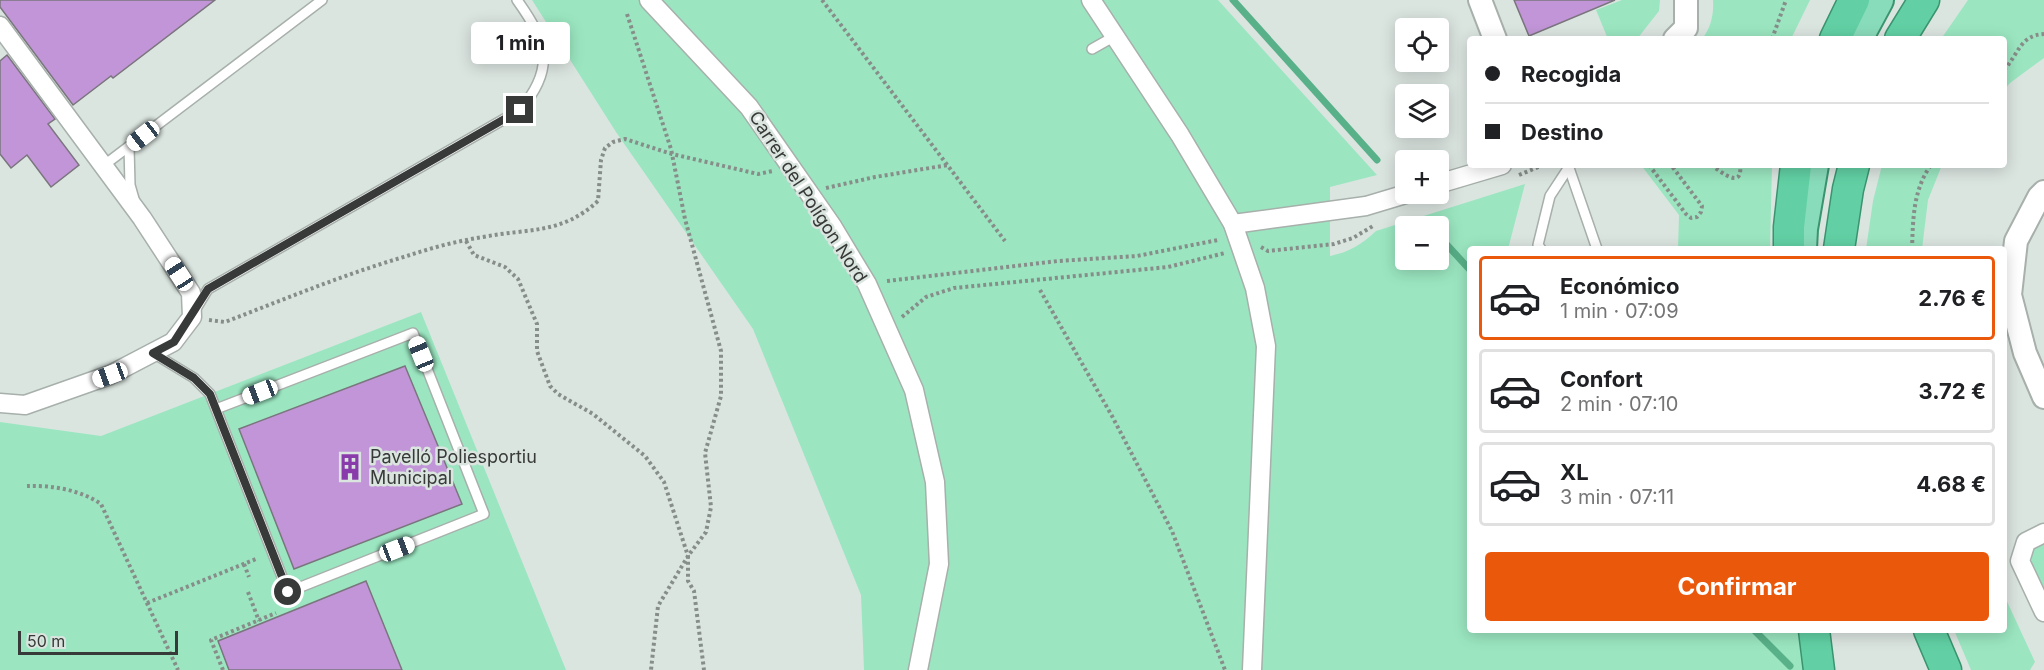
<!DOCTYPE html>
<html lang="es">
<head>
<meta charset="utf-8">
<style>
  :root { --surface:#fff; --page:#f6f6f6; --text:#202124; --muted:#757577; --line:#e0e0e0; --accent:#ea580c }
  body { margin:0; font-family:Inter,sans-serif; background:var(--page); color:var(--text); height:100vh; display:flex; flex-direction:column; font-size:22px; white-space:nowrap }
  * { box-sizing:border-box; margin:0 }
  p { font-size:20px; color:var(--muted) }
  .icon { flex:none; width:33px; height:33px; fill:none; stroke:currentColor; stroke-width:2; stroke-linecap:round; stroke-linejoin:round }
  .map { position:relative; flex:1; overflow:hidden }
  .panel { position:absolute; left:1467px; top:246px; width:540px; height:387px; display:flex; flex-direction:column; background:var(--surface); border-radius:6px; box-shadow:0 3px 15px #0003 }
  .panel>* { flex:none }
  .top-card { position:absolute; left:1467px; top:36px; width:540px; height:132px; border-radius:6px; box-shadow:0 3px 15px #0003; display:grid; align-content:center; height:132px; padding:0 18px; background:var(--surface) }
  .fabs { position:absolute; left:1395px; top:18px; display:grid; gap:12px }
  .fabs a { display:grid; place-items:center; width:54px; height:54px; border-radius:6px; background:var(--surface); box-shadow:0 3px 15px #0003; font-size:30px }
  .scale { position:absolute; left:18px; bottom:15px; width:160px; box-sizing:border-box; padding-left:6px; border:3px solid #373a38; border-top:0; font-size:16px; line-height:21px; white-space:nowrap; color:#373a38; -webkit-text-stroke:4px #dbe5e0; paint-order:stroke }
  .end { position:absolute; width:27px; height:27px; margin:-14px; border:8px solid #373a38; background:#fff; box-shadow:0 0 0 3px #fff }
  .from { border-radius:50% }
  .bubble { position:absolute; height:42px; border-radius:6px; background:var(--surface); box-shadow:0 3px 15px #0003; font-size:20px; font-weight:700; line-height:42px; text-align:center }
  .car { position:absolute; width:18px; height:36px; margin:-18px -9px; border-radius:8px; box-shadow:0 0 4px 2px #0007; background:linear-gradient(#fff 24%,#345 0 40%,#fff 0 76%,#345 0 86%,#fff 0) }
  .top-card b { display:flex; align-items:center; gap:21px; height:57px; font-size:22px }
  .top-card b+b { border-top:2px solid var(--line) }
  .top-card i { width:15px; height:15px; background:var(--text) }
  ul { padding:10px 0 0; list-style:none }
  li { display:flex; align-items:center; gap:18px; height:84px; margin:0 12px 9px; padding:0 6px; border:3px solid var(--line); border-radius:6px }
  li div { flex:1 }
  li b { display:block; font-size:22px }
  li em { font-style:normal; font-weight:700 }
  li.current { border-color:var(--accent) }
  li>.icon { width:54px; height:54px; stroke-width:1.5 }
  .cta { display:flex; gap:12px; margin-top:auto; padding:12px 18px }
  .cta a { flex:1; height:69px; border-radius:6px; background:var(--accent); color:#fff; font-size:24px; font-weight:700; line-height:69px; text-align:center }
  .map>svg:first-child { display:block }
  .green { fill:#9be6c1; fill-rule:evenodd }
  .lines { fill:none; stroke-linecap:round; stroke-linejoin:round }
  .stream { stroke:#59b189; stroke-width:7 }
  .building { fill:#c195d7; stroke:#7a757d; stroke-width:1.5 }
  .service-casing { stroke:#a7b0ab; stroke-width:12 }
  .minor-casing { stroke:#a7b0ab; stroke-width:21 }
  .tertiary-casing { stroke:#a7b0ab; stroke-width:26 }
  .primary-casing { stroke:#3a946f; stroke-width:32 }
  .trunk-casing { stroke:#3a946f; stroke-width:33 }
  .path { stroke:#878e8a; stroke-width:4; stroke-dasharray:3 3; stroke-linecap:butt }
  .service { stroke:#fff; stroke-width:9 }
  .minor { stroke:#fff; stroke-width:18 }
  .tertiary { stroke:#fff; stroke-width:22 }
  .primary { stroke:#89dcbb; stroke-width:28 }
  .trunk { stroke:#62d0a4; stroke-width:30 }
  .route { stroke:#373a38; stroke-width:8 }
  .labels { text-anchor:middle; stroke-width:5; stroke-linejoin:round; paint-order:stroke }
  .street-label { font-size:18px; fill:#373a38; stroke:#dbe5e0 }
  .poi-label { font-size:18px; fill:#373a38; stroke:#dbe5e0; text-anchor:start }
</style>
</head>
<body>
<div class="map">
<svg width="2044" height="670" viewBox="0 0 2044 670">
  <rect width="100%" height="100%" fill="#dbe5e0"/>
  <g class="green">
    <path d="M 532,0 L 1218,0 L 1377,175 L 1330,187 L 1330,256 C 1349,252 1361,245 1376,231 L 1525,184 L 1508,249 L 1470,249 L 1470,630 L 1798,630 L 1804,670 L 864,670 L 861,595 L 753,329 L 616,132 ZM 1406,226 L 1438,226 L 1438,260 L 1406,260 Z"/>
    <polygon points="1622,0 1660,0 1659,11 1637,39 1608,39 1596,10"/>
    <path d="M 1713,0 L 1810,0 L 1791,39 L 1702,39 C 1711,28 1714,14 1713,0 Z"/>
    <polygon points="1968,0 2044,0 2044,58 2010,83 2004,90 2004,39 1941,39"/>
    <polygon points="1641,165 1772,165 1770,249 1678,249 1679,215"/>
    <polygon points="1882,165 1942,165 1928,200 1922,249 1866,249 1873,201"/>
    <polygon points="421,312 566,670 0,670 0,422 101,436"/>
    <polygon points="2044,542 2044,590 2032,564 2031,553 2033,549"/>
    <polygon points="2004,595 2035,662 2030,670 1971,670 1954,630 2004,630"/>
  </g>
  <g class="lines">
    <g class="stream">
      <polyline points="1233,0 1377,160"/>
      <polyline points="1438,235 1470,270"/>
      <polyline points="1754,630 1790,666"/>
    </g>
  </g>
  <g class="building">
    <polygon points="0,0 215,0 113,78 111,76 73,105 0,7"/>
    <polygon points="1514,0 1615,0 1529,36"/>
    <polygon points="7,55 55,119 48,124 79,165 51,187 27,155 11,168 0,154 0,61"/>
    <polygon points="405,366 462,504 294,569 239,429"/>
    <polygon points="366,581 402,670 229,670 218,641"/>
  </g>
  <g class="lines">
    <defs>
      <g id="service">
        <polyline points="1092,49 1115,36"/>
        <polyline points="129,147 130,185 134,199"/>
        <polyline points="1568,165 1597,249"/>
        <polyline points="103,166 322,0"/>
        <polyline points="1541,249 1538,245 1550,196 1569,167"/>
        <path d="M 194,312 L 208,289 L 520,110 C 556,68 547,42 517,0"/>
        <polyline points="153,353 194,378 210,394 288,592 484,514 413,333 216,409"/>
      </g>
      <g id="minor">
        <polyline points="649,0 749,107 832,226 867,284 914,390 935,482 939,564 918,670"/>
        <polyline points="1091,0 1180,135 1233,224 1255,288 1266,346 1252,670"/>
        <polyline points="0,26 142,218 191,293 192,317 173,342 110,375 25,405 0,403"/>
        <polyline points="1438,184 1502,165"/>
        <polyline points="1233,224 1366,206 1406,194"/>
        <polyline points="2044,533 2026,542 2020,561 2044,612"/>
      </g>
      <g id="tertiary">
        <polyline points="1480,0 1495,39"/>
        <polyline points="1675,39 1686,28 1686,0"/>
        <polyline points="2044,192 2039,197 2016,241 2010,295 2025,353 2044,397"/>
      </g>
      <g id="primary">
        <polyline points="1858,39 1879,0"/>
        <polyline points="1802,249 1803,229 1814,165"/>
      </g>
      <g id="trunk">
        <polyline points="1835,39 1854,0"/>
        <polyline points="1900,39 1924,0"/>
        <polyline points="1789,249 1789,227 1796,165"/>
        <polyline points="1839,249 1848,189 1854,165"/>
        <polyline points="1814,630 1819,670"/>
        <polyline points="1929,630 1946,670"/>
      </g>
    </defs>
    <use href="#service" class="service-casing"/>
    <use href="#minor" class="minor-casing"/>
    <use href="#tertiary" class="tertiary-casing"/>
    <use href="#primary" class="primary-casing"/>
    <use href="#trunk" class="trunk-casing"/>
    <g class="path">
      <polyline points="822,0 1005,241"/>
      <polyline points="627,14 671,149 685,219 721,351 721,396 705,453 711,507 706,532 688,556 688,581 694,591 704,670"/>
      <polyline points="1772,39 1786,0"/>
      <path d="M 2004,70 C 2018,55 2020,35 2044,34"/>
      <polyline points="1649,165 1686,214 1691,218 1697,217 1701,212 1702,206 1671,165"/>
      <path d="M 1711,165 C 1720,171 1743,191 1740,165"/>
      <polyline points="1519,175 1543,165"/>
      <polyline points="826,188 875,177 948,165"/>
      <polyline points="466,241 474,255 505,267 518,279 537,324 537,351 550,386 558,394 593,414 645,456 664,482 688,556 658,606 651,670"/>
      <polyline points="1261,247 1268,251 1334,244 1353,238 1373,226"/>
      <path d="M 1912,249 C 1913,219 1913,190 1931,165"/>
      <polyline points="887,281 1058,261 1137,256 1218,240"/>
      <polyline points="1040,290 1112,416 1172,531 1225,670"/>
      <polyline points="902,317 926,297 954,288 1168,267 1225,253"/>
      <path d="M 209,320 L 225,322 C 285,299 345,274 407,256 C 431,248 457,241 483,237 C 528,228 561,235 598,201 L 601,160 L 605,148 L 613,142 L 625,139 L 672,154 L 758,174 L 773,171"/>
      <path d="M 27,486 C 51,485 81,490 101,504 L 178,670"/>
      <polyline points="244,564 249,577"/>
      <polyline points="248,592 259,621"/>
      <polyline points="147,603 256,559"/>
      <polyline points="223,670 211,640 276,613"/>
    </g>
    <use href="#service" class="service"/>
    <use href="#minor" class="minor"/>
    <use href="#tertiary" class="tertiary"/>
    <use href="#primary" class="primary"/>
    <use href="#trunk" class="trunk"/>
  </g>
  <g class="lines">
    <polyline class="route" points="288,592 210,394 194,378 153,353 174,342 208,289 520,110"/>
  </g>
  <defs>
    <symbol id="building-bare" viewBox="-9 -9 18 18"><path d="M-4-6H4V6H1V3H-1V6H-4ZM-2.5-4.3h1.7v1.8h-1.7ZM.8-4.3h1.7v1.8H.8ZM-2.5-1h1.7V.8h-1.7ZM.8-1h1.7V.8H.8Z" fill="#8a3bab" stroke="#dbe5e0" stroke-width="2.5" paint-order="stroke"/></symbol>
  </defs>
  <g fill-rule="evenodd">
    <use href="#building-bare" x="331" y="448" width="38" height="38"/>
  </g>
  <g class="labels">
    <g class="street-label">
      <text transform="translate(808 197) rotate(57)" y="6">Carrer del Polígon Nord</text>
    </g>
    <g class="poi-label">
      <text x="370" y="463">Pavelló Poliesportiu<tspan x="370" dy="21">Municipal</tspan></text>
    </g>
  </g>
</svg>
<div class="fabs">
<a><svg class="icon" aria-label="locate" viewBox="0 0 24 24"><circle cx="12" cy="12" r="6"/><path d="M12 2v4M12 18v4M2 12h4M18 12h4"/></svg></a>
<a><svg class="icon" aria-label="layers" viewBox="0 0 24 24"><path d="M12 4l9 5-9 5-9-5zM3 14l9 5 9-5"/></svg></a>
<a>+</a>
<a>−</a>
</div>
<div class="scale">50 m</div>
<i class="end from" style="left:288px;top:592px"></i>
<i class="end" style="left:520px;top:110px"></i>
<div class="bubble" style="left:471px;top:22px;width:99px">1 min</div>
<i class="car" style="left:143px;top:136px;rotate:232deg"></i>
<i class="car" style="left:179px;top:274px;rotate:327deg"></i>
<i class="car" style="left:421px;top:354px;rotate:338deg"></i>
<i class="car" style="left:110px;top:375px;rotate:250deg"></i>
<i class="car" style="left:260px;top:392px;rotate:249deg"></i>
<i class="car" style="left:397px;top:549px;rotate:69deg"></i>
<div class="top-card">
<b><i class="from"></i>Recogida</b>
<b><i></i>Destino</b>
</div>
<section class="panel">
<ul>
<li class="current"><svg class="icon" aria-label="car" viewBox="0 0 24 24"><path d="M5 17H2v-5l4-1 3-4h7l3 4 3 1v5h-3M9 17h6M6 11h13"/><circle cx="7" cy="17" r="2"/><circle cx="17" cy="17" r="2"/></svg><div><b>Económico</b><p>1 min · 07:09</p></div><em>2.76 €</em></li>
<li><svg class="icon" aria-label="car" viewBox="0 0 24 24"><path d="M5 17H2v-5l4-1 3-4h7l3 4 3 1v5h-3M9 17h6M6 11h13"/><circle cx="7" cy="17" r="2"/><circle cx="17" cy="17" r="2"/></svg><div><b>Confort</b><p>2 min · 07:10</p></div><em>3.72 €</em></li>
<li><svg class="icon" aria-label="car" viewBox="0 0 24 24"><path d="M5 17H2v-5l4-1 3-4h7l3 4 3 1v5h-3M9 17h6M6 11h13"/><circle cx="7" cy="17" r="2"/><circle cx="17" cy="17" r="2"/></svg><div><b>XL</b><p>3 min · 07:11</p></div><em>4.68 €</em></li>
</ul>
<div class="cta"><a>Confirmar</a></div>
</section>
</div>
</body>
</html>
